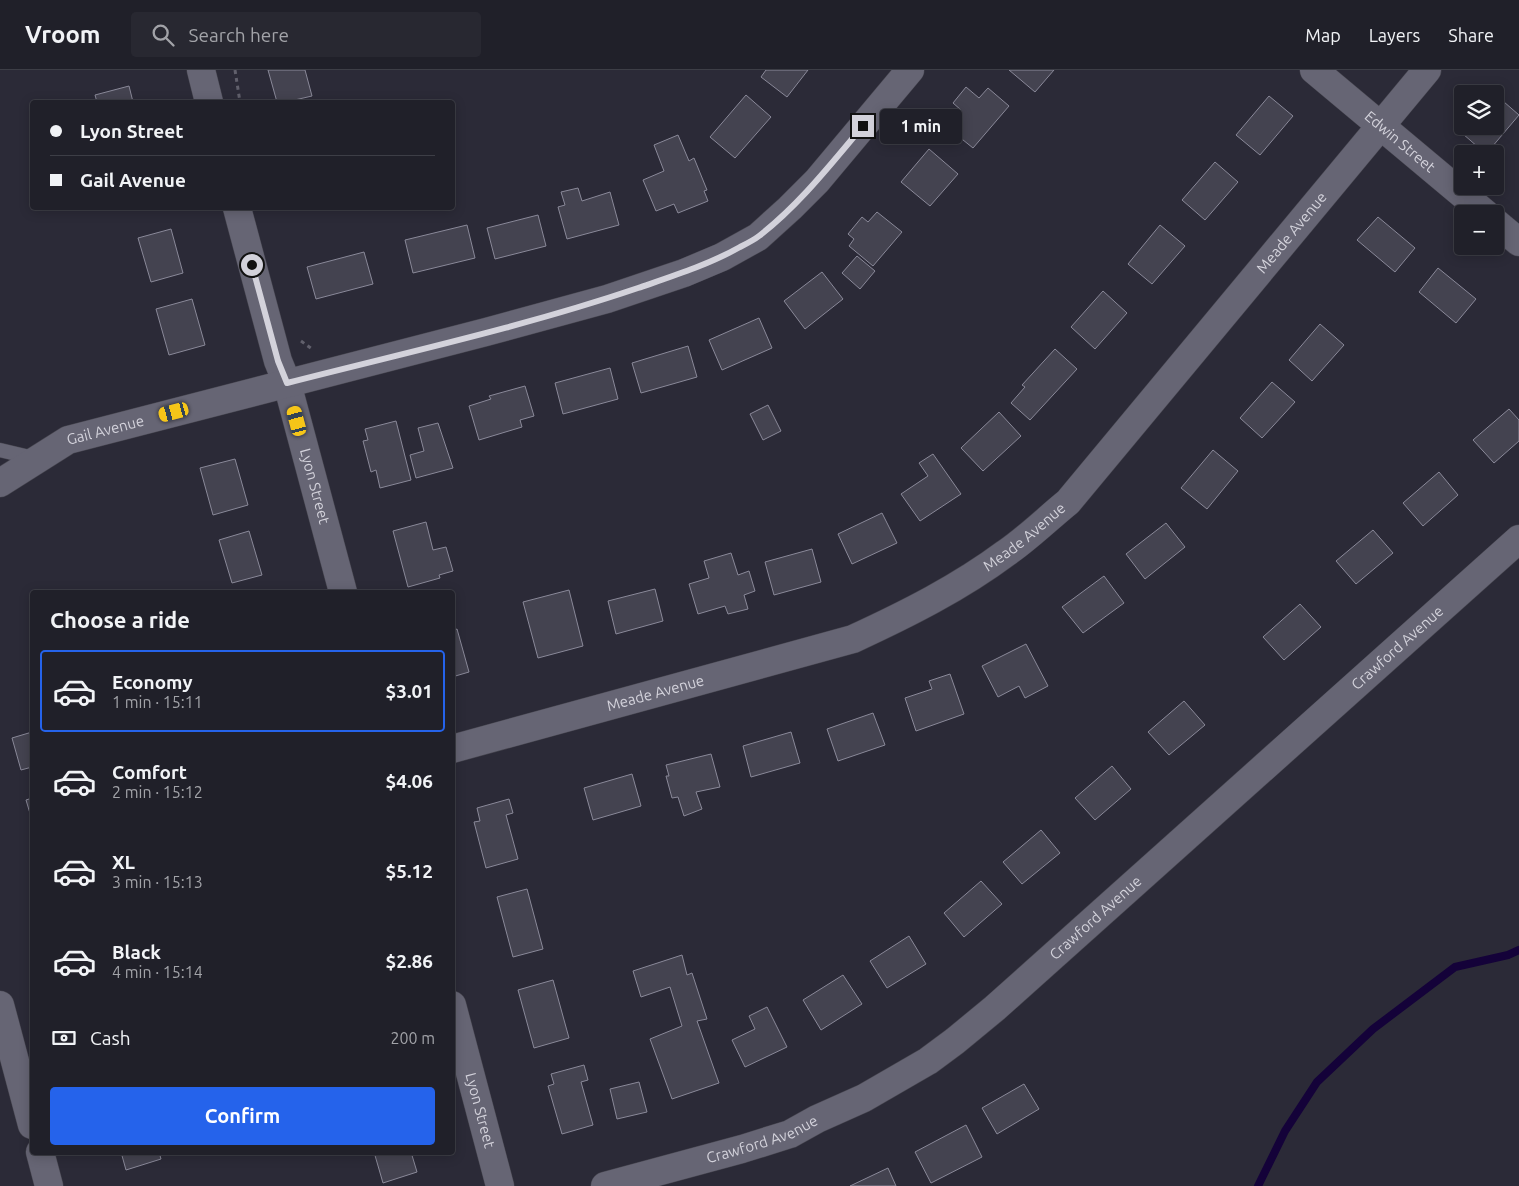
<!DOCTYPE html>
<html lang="en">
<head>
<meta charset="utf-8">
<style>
  :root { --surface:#202029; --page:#282831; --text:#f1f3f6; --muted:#a2a3a8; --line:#3d3e46; --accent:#2563eb }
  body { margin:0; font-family:Ubuntu,sans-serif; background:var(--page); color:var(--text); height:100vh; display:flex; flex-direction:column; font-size:19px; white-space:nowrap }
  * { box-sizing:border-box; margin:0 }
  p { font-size:16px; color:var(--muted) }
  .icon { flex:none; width:28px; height:28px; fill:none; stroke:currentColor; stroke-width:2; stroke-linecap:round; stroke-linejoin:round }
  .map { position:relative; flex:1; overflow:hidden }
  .panel { position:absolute; left:30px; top:520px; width:425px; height:565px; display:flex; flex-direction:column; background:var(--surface); border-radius:5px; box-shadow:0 2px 12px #0003,0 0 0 1px var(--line) }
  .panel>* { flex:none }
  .guide { position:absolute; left:30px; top:30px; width:425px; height:110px; border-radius:5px; box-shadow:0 2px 12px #0003,0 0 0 1px var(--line); display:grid; align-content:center; height:110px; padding:0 20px; background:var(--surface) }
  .buttons { position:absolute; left:1454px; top:15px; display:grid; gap:10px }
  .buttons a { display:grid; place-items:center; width:50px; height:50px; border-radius:5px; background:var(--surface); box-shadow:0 2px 12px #0003,0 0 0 1px var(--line); font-size:25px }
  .end { position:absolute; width:22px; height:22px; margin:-11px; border:6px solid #d3d2db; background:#111; box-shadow:0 0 0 2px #111 }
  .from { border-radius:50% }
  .bubble { position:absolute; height:35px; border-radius:5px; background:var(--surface); box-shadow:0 2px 12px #0003,0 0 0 1px var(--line); font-size:16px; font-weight:700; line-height:35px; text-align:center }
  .car { position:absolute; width:15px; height:30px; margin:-15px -8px; border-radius:6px; box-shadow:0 0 4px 1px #0007; background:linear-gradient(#f5c518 24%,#345 0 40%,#f5c518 0 76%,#345 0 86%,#f5c518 0) }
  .guide b { display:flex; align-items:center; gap:18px; height:48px; font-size:19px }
  .guide b+b { border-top:1px solid var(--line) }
  .guide i { width:12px; height:12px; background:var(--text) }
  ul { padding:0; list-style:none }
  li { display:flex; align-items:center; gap:15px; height:82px; margin:0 10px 8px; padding:0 10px; border:2px solid transparent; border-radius:5px }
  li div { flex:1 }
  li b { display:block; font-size:19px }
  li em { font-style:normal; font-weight:700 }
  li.active { border-color:var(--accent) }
  li>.icon { width:45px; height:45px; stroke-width:1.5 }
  h2 { padding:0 20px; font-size:22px; line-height:60px }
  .pay { display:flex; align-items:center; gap:12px; height:55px; padding:0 20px; font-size:19px }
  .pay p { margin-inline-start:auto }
  .cta { display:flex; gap:10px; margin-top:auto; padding:10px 20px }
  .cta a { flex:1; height:58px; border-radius:5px; background:var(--accent); color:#fff; font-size:20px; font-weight:700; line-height:58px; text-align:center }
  header { display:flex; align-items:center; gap:30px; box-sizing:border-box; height:70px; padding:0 25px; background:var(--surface); border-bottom:1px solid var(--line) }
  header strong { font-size:24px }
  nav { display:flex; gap:28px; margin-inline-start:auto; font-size:18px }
  .search { width:350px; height:45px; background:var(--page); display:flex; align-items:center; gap:12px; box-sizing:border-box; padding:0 18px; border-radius:5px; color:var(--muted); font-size:19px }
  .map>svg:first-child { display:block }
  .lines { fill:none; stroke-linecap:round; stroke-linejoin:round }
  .stream { stroke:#140239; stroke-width:8 }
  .building { fill:#444350; stroke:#8a8999 }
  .service-casing { stroke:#46454f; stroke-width:15 }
  .minor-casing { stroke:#46454f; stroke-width:29 }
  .path { stroke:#61606c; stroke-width:3; stroke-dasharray:4 4; stroke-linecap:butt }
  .service { stroke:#666574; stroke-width:14 }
  .minor { stroke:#666574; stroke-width:28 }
  .route { stroke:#d3d2db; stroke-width:6 }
  .labels { text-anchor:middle; stroke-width:5; stroke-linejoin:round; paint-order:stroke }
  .street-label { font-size:15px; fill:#d3d2db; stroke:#141319 }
</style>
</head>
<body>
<header>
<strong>Vroom</strong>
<div class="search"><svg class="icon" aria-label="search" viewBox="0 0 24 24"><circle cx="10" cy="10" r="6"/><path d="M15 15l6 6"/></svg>Search here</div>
<nav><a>Map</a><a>Layers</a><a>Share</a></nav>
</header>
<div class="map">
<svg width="1519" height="1116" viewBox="0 0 1519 1116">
  <rect width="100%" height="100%" fill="#2b2a37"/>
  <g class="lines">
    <polyline class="stream" points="1258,1116 1285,1061 1317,1012 1373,959 1455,897 1508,885 1519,880"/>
  </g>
  <g class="building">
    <polygon points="268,0 305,0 312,26 286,32 277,32"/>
    <polygon points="766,0 808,0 787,27 761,7"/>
    <polygon points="1009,0 1054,0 1035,22"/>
    <polygon points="129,16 133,32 97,32 95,25"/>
    <polygon points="966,17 979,28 988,18 1009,36 973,78 947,57 961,40 953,33"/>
    <polygon points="746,25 771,47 735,88 710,67"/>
    <polygon points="1496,25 1519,45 1486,84 1463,64 1469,56 1495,56"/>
    <polygon points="1269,26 1293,46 1260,85 1236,65"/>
    <polygon points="678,65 689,91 694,88 707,120 704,121 708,131 678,143 674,134 656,141 643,110 664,101 654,75"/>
    <polygon points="929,79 958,104 930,136 901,112"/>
    <polygon points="1215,92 1238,112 1205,150 1182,130"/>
    <polygon points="578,118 582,131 610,122 619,155 567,169 558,137 565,135 561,122"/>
    <polygon points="877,142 902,162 873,196 849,176 854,169 848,164 862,147 868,152"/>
    <polygon points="538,145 546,176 495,189 487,158"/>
    <polygon points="1378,147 1415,178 1395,202 1357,170"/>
    <polygon points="467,155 475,188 413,203 405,170"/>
    <polygon points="1160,155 1185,176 1152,214 1128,194"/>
    <polygon points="171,159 183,203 151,212 138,168"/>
    <polygon points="364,182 373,214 316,229 307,197"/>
    <polygon points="857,186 875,201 860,219 842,203"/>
    <polygon points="1438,198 1476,229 1456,253 1419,222"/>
    <polygon points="822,202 843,229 805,259 784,231"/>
    <polygon points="1103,221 1127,243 1095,279 1071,257"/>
    <polygon points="192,229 205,275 169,285 156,239"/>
    <polygon points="759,248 772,278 722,300 709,270"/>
    <polygon points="1320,254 1344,275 1312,311 1289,290"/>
    <polygon points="688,276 697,307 641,323 632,293"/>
    <polygon points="1055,279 1077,299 1030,350 1011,333 1025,317 1022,315"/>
    <polygon points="610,298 618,329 563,344 555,313"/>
    <polygon points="1272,312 1295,332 1262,368 1240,348"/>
    <polygon points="525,316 534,346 520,350 522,357 479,370 469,336 491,329 489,326"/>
    <polygon points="768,335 781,361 763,370 750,344"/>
    <polygon points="1509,339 1519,350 1519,371 1494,393 1473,370"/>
    <polygon points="999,342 1021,366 983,401 961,378"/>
    <polygon points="396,351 411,410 380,418 376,400 371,402 363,371 368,370 365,359"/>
    <polygon points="438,353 453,398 416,408 410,385 424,381 418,358"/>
    <polygon points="1213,380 1238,401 1207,439 1181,418"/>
    <polygon points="933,384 961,424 920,451 901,424 928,406 919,393"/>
    <polygon points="235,389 248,435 213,445 200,398"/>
    <polygon points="1439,402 1458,425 1423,456 1403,433"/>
    <polygon points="882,443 897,473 852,494 838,464"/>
    <polygon points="426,452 433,480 446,477 453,501 439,505 440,508 408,517 393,461"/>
    <polygon points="1166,453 1185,477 1145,509 1126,484"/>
    <polygon points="1373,460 1393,483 1356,514 1336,491"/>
    <polygon points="249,461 262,505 232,513 219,470"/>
    <polygon points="812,479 821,512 774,525 765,492"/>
    <polygon points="731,483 738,505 749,501 755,521 744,525 748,539 728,544 725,536 698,544 689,514 709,508 704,491"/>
    <polygon points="1104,506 1124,533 1083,563 1062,537"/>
    <polygon points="655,519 663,551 616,564 608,531"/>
    <polygon points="569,520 583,576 538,588 523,532"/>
    <polygon points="1300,534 1321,557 1284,590 1263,567"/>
    <polygon points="457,559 469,602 452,607 452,561"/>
    <polygon points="1026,574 1048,616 1025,628 1019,616 998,627 982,596"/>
    <polygon points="950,604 964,644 916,661 905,628 932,619 929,611"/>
    <polygon points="1184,631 1205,655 1169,685 1148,662"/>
    <polygon points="873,643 885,675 838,691 827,659"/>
    <polygon points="32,662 32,697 21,700 12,668"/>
    <polygon points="791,662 800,693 751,707 743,676"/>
    <polygon points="711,684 720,717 696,722 702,739 684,746 678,727 672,728 666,706 669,706 666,695"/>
    <polygon points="1112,696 1131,719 1095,750 1075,728"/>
    <polygon points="632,704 641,736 593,750 584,718"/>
    <polygon points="32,728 32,750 26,730"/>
    <polygon points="509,729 513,743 506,745 518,789 486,798 474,752 480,751 477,738"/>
    <polygon points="1041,760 1060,783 1022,814 1003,792"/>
    <polygon points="981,811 1002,834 964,867 944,843"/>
    <polygon points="527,819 543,879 513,887 497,827"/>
    <polygon points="909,866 926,894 887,918 870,891"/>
    <polygon points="682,885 687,905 692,903 707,949 697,951 719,1013 672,1029 650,969 682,956 670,917 641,927 633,901"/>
    <polygon points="843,905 862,934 821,960 803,930"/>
    <polygon points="553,910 569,968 534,978 518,920"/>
    <polygon points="767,937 787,977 745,997 732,970 755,959 749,946"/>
    <polygon points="584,995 588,1010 581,1012 593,1055 562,1064 548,1016 554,1014 551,1004"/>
    <polygon points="639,1012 647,1042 617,1049 610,1019"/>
    <polygon points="1024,1014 1039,1039 997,1064 982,1038"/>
    <polygon points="966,1055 982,1087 931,1113 915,1082"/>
    <polygon points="121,1082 159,1082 161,1089 126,1100"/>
    <polygon points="374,1082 411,1082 417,1102 383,1113"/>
    <polygon points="888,1098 896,1116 850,1116"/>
  </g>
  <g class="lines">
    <defs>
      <polyline id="service" points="0,380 38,389"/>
      <g id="minor">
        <polyline points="201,0 209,32"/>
        <path id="s1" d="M 1314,0 L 1486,144"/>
        <path id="s2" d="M 237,138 L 278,291 L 287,313 L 343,522"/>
        <polyline points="1495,152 1519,172"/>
        <path id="s3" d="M 0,413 L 68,370 L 486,262 L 607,229 L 684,203 L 722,187 L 758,167 L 790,138 L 817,111 L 910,0"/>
        <path id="s4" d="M 452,679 L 853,569 C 907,544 959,518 1006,483 C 1028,468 1047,449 1068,432 L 1427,0"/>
        <polyline points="0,935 32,1055"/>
        <path id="s5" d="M 452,935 L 500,1116"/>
        <polyline points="40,1082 49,1116"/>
        <path id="s6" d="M 605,1116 L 742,1079 L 790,1064 L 817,1049 L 864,1028 L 928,991 L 955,971 L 995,938 L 1519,469"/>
      </g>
    </defs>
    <use href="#service" class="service-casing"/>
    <use href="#minor" class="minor-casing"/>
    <g class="path">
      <polyline points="235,0 240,32"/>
      <polyline points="301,271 312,279"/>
    </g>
    <use href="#service" class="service"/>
    <use href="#minor" class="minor"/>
  </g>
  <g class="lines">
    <path class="route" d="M 252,195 L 278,291 L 287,313 C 404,283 523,257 638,218 C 673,206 708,195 740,177 C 746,174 754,170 759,166 C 799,135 831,94 863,56"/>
  </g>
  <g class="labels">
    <g class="street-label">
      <text dy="5" stroke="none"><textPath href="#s1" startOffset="112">Edwin Street</textPath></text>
      <text dy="5" stroke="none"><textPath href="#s4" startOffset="1022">Meade Avenue</textPath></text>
      <text dy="5" stroke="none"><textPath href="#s3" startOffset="119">Gail Avenue</textPath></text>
      <text dy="5" stroke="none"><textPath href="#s2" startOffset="289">Lyon Street</textPath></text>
      <text dy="5" stroke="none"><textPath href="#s4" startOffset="616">Meade Avenue</textPath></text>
      <text dy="5" stroke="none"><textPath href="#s6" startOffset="974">Crawford Avenue</textPath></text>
      <text dy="5" stroke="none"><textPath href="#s4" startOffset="211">Meade Avenue</textPath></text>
      <text dy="5" stroke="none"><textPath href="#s6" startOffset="569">Crawford Avenue</textPath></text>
      <text dy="5" stroke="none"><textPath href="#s5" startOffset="109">Lyon Street</textPath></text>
      <text dy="5" stroke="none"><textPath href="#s6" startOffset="164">Crawford Avenue</textPath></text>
    </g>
  </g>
</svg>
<div class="buttons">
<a><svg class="icon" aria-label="layers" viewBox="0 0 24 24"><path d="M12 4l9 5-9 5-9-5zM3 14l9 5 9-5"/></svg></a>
<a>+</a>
<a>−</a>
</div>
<i class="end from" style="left:252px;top:195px"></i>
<i class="end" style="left:863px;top:56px"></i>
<div class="bubble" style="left:880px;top:39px;width:82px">1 min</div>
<i class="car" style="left:174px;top:342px;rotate:255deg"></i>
<i class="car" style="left:297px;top:351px;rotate:345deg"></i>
<div class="guide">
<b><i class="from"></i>Lyon Street</b>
<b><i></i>Gail Avenue</b>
</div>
<section class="panel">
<h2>Choose a ride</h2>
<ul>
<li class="active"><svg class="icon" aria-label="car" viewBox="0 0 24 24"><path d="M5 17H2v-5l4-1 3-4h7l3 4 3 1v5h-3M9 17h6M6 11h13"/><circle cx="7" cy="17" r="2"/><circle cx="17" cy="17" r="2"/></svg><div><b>Economy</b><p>1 min · 15:11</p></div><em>$3.01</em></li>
<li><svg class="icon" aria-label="car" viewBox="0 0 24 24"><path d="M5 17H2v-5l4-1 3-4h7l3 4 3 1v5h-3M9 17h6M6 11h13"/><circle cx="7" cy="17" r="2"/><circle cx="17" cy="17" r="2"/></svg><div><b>Comfort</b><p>2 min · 15:12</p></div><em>$4.06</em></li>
<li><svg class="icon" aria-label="car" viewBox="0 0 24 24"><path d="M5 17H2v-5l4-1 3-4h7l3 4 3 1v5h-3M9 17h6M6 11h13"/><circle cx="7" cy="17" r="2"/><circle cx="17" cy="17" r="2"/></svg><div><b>XL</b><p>3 min · 15:13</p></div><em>$5.12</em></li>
<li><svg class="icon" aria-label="car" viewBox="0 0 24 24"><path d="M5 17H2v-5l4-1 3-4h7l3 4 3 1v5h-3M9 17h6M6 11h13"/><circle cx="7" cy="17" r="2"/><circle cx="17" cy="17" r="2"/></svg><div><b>Black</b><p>4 min · 15:14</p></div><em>$2.86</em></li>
</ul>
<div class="pay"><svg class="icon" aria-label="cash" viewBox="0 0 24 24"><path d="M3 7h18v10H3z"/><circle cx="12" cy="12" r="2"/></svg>Cash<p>200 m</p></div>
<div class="cta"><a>Confirm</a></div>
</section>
</div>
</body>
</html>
